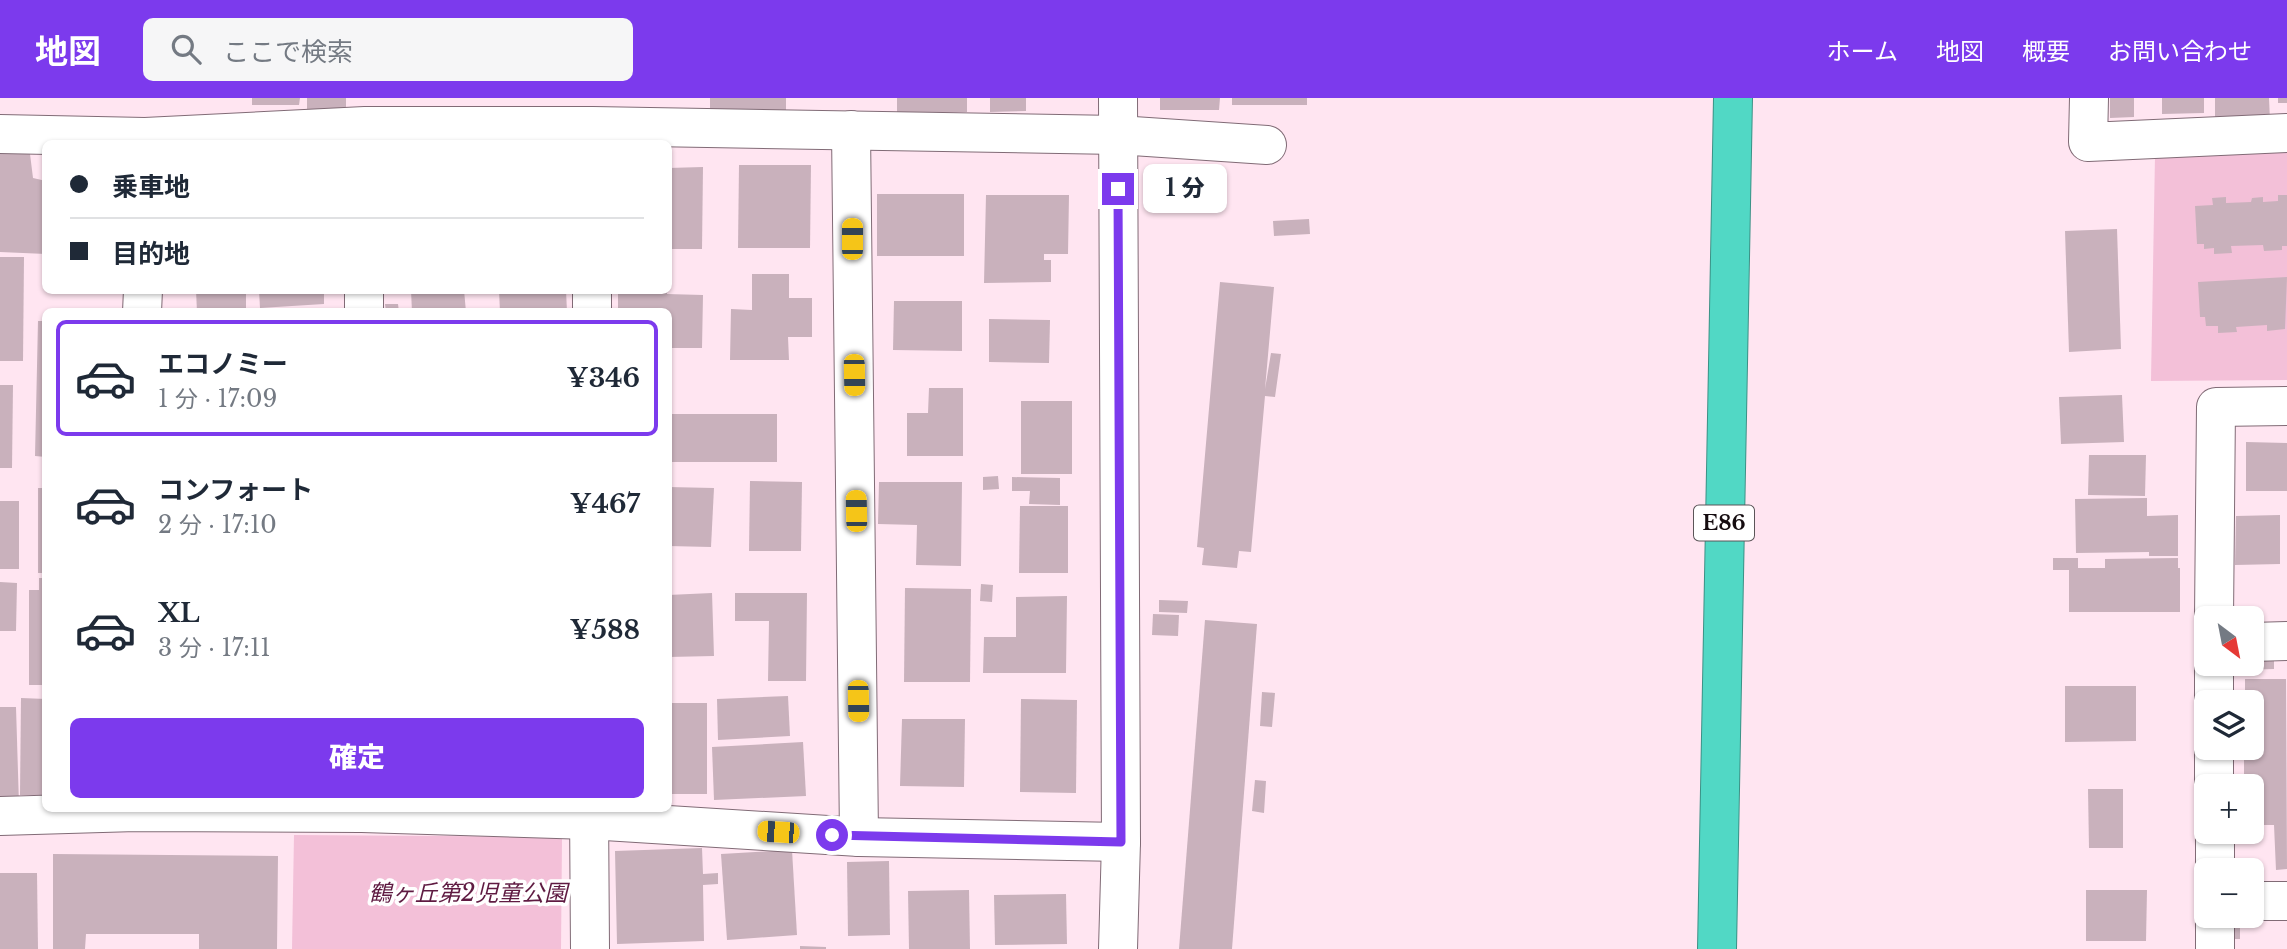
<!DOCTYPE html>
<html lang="ja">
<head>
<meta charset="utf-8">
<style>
  :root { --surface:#fff; --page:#f6f6f7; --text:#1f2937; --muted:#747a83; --line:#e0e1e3; --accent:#7c3aed }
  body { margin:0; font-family:"Libre Baskerville","Noto Sans JP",serif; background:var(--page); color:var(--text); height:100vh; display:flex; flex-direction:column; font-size:26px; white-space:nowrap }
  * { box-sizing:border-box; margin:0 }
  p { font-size:23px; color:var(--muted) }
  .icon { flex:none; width:38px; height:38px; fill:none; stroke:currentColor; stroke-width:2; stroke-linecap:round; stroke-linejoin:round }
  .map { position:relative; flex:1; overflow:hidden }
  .side { position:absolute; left:42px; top:210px; width:630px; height:504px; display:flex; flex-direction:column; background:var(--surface); border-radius:10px; box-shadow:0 2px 5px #0004 }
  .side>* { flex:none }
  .guide { position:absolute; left:42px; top:42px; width:630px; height:154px; border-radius:10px; box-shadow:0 2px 5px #0004; display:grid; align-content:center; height:154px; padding:0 28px; background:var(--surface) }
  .needle { width:46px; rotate:148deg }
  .fabs { position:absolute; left:2194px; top:508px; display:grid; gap:14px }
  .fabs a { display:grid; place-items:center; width:70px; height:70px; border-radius:10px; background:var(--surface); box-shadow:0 2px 5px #0004; font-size:35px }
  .end { position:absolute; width:32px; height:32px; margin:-16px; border:9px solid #7c3aed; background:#fff; box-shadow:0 0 0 4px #fff }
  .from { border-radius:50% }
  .bubble { position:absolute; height:49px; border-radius:10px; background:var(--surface); box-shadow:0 2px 5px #0004; font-size:23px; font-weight:800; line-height:49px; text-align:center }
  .car { position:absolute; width:21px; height:42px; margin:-21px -10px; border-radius:9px; box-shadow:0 0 5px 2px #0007; background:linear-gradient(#f5c518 24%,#345 0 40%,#f5c518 0 76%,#345 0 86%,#f5c518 0) }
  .guide b { display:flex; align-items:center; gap:24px; height:66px; font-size:26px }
  .guide b+b { border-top:2px solid var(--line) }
  .guide i { width:18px; height:18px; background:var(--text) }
  ul { padding:12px 0 0; list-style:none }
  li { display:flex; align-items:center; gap:21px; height:116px; margin:0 14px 10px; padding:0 14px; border:4px solid transparent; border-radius:10px }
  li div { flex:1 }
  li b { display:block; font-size:26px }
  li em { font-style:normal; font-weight:800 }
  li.selected { border-color:var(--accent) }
  li>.icon { width:63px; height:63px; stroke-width:1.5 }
  .action { display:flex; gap:14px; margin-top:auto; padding:14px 28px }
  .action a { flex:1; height:80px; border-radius:10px; background:var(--accent); color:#fff; font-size:28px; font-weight:800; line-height:80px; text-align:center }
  header { display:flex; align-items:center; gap:42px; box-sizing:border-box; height:98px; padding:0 35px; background:var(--accent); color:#fff }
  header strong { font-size:33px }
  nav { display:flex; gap:38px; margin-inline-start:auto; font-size:24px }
  .search { width:490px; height:63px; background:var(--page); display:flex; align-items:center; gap:18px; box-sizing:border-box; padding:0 24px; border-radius:10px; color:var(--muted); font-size:26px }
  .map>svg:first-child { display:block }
  .green { fill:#f3c0d8 }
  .building { fill:#c9b1bc }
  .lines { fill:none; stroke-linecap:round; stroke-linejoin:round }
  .street-casing { stroke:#816b76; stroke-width:40 }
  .highway-casing { stroke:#3c9186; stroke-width:40 }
  .street { stroke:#fff; stroke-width:38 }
  .highway { stroke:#51d8c5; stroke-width:38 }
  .route { stroke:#7c3aed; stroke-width:9 }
  .labels { text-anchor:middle; stroke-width:7; stroke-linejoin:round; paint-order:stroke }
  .shield { fill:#fff; stroke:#5b5558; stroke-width:2 }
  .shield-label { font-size:21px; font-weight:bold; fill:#150c10 }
  .park-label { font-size:23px; font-style:italic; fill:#5f1b42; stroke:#fff }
</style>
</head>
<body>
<header>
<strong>地図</strong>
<div class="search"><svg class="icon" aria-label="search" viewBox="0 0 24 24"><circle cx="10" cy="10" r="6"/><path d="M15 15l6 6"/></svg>ここで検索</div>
<nav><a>ホーム</a><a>地図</a><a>概要</a><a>お問い合わせ</a></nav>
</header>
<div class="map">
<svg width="2287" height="851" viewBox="0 0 2287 851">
  <rect width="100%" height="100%" fill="#ffe5f1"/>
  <g class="green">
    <polygon points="2287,54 2287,282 2151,283 2155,58"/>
    <polygon points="294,737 562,739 561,851 292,851"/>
  </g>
  <g class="building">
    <polygon points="252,0 300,0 299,7 252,7"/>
    <polygon points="307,0 346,0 346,13 307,12"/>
    <polygon points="710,0 786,0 786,12 710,11"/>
    <polygon points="897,0 967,0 967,14 897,15"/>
    <polygon points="990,0 1026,0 1026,13 990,14"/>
    <polygon points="1160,0 1220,0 1219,12 1160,12"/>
    <rect x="1232" y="0" width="75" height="7"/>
    <polygon points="2110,0 2134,0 2134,19 2110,20"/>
    <polygon points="2162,0 2204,0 2204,15 2162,16"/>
    <polygon points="2215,0 2269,0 2270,23 2215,23"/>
    <rect x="2278" y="0" width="9" height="5"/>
    <polygon points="0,56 30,56 33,80 46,83 46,156 0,154"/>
    <polygon points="739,67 811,67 810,150 738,150"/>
    <polygon points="703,69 702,151 668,151 668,70"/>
    <rect x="877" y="96" width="87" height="62"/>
    <polygon points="986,97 1069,97 1068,156 1044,156 1044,162 1051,162 1051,184 984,185"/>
    <polygon points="2278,97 2287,97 2287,148 2282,148 2282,152 2264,153 2263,147 2231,148 2232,155 2214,156 2214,150 2204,151 2204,146 2197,146 2195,108 2213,107 2212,100 2226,99 2226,105 2251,104 2252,100 2263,99 2263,104 2278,103"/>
    <polygon points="1309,121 1310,136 1274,138 1273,123"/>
    <polygon points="2117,131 2121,251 2069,254 2065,133"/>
    <polygon points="0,159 24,159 23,263 0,263"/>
    <polygon points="752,176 789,176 789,200 812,200 812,239 788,239 789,262 730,262 731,211 752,212"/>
    <polygon points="2287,179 2285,231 2267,233 2267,227 2236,229 2237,234 2218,235 2218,228 2206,228 2205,219 2200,219 2198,184"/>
    <polygon points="1220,184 1274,189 1265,291 1271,255 1281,256 1275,299 1265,298 1251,454 1239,453 1237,470 1202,467 1204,450 1197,449"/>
    <polygon points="196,192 246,192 246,214 197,214"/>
    <polygon points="259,192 324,192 324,206 260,210"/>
    <polygon points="411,192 464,192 466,214 412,214"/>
    <polygon points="499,192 566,192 567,214 500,214"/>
    <polygon points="618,192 667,192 667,196 703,197 702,250 668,250 668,214 618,214"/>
    <polygon points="894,203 962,203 962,253 893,252"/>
    <polygon points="385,206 398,206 399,214 386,214"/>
    <polygon points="42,220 46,220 46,359 35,358 38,223 42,223"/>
    <polygon points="989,221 1050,222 1049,265 989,264"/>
    <polygon points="0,287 13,287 12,370 0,370"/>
    <polygon points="929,290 963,290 963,358 907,358 907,315 928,315"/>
    <polygon points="2122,297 2124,344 2061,346 2059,299"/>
    <rect x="1021" y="303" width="51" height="73"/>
    <rect x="668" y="316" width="109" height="48"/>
    <polygon points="2246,344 2287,345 2287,393 2246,393"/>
    <polygon points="2089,357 2146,357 2145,398 2088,397"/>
    <polygon points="998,378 999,391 983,392 983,379"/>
    <polygon points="1012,379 1060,380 1060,407 1029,406 1030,393 1012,393"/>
    <polygon points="750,383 802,384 801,453 749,453"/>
    <polygon points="879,384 962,384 961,468 916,467 917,427 878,426"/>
    <polygon points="668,389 714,390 711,449 668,448"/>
    <rect x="38" y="390" width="8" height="85"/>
    <polygon points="2147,400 2147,418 2178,417 2178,458 2149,458 2149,454 2076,455 2075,401"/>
    <rect x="0" y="403" width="19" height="68"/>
    <polygon points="1020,408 1068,408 1068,475 1019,475"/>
    <polygon points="2280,417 2280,466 2235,467 2236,418"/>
    <polygon points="2053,460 2078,460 2078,470 2105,470 2105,461 2178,460 2178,470 2180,470 2180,514 2069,514 2069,472 2053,472"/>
    <polygon points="39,480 46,480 46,587 29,587 29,492 39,492"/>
    <polygon points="0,484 17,485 16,533 0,533"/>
    <polygon points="981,486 993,487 992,504 980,503"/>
    <polygon points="905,490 971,491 970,584 904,584"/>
    <polygon points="712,495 714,558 668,559 668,497"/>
    <polygon points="735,495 807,495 806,583 768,583 769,523 735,523"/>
    <polygon points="1067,498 1066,575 983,575 984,539 1016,539 1016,499"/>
    <polygon points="1159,502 1188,503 1187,515 1159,514"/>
    <polygon points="1153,516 1179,517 1178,538 1152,537"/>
    <polygon points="1205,522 1257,526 1232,851 1179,851"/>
    <polygon points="2274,557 2274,571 2242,572 2242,565 2252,565 2252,558"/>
    <polygon points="2245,581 2286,581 2287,771 2276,772 2274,727 2252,727 2252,688 2244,688 2244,649 2252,649 2252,604 2245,604"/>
    <polygon points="2065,588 2136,588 2136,643 2065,644"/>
    <polygon points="1262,594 1275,595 1272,629 1260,628"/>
    <polygon points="788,598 790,638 718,642 717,601"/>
    <polygon points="21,600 46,601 46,697 20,697"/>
    <polygon points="1021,601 1077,602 1076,695 1020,694"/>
    <rect x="668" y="605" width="39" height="91"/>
    <polygon points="0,609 16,609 19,707 0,708"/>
    <polygon points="902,621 965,621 964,689 900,688"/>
    <polygon points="803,644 806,698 714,702 712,649"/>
    <polygon points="1255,682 1266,683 1264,715 1252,713"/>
    <polygon points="2088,691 2123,691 2123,750 2089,750"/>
    <polygon points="702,750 703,776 718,775 718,786 703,787 704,843 617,846 615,753"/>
    <polygon points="792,752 797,837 727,842 721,756"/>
    <polygon points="53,756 278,758 277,851 199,851 199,836 86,836 85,851 53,851"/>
    <polygon points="889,763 890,837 848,838 847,764"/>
    <polygon points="0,775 37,775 38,851 0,851"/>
    <polygon points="969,792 970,851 909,851 908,793"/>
    <polygon points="2086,792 2147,792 2146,843 2086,843"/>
    <polygon points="1066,796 1067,846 995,847 994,797"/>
    <rect x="2229" y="823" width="11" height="18"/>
    <polygon points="800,848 826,849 826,851 800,851"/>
  </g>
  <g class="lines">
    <defs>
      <g id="street">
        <polyline points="2089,0 2088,44 2287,35"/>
        <polyline points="851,32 859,739"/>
        <polyline points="0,36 145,39 365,28 593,28 1118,37 1267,47"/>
        <polyline points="142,214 143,192"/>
        <polyline points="364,214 364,192"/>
        <polyline points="592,214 592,192"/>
        <polyline points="2214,520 2216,309 2287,308"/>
        <polyline points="2252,544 2287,543"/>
        <polyline points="2214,565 2214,604"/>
        <polyline points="2214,649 2214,688"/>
        <polyline points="589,710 590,851"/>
        <polyline points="0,718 136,714 362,715 589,722 859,739 1121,744"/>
        <polyline points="2215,733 2215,772"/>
        <polyline points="2252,803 2287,803"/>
        <polyline points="2215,817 2215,851"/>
        <polyline points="1118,851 1121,744 1118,0"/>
      </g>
      <polyline id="highway" points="1717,851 1733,0"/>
    </defs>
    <use href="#street" class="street-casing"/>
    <use href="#highway" class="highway-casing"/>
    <use href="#street" class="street"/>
    <use href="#highway" class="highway"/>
  </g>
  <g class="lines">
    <polyline class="route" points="832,737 1121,744 1118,91"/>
  </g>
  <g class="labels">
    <rect class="shield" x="1694" y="407.5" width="60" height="35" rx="5"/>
    <g class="shield-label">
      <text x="1724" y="432">E86</text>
    </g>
    <g class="park-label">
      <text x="468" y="803">鶴ヶ丘第2児童公園</text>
    </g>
  </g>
</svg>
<div class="fabs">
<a><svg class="needle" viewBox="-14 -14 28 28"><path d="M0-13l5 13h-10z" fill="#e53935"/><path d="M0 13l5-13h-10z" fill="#747a83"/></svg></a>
<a><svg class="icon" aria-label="layers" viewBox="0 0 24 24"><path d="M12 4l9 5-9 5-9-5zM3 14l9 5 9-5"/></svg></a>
<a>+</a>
<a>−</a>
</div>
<i class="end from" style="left:832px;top:737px"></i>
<i class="end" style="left:1118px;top:91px"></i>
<div class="bubble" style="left:1143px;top:66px;width:84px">1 分</div>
<i class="car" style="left:852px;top:141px;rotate:0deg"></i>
<i class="car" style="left:854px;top:277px;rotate:179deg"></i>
<i class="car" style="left:856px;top:413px;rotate:359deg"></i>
<i class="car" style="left:858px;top:603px;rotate:179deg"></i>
<i class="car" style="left:778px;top:734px;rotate:274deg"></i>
<div class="guide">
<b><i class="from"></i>乗車地</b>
<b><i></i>目的地</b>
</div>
<section class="side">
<ul>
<li class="selected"><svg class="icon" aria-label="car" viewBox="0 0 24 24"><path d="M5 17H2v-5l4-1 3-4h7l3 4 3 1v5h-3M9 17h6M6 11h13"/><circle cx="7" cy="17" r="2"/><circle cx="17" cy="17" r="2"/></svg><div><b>エコノミー</b><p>1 分 · 17:09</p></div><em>¥346</em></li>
<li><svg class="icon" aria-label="car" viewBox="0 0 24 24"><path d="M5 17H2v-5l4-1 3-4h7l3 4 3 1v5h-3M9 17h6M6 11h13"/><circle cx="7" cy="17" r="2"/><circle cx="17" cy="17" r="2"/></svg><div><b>コンフォート</b><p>2 分 · 17:10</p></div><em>¥467</em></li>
<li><svg class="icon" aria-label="car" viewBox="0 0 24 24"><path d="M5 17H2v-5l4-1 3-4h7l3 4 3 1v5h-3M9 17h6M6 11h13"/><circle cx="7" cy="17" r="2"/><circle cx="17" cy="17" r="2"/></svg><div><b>XL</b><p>3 分 · 17:11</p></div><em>¥588</em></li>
</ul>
<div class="action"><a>確定</a></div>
</section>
</div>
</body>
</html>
